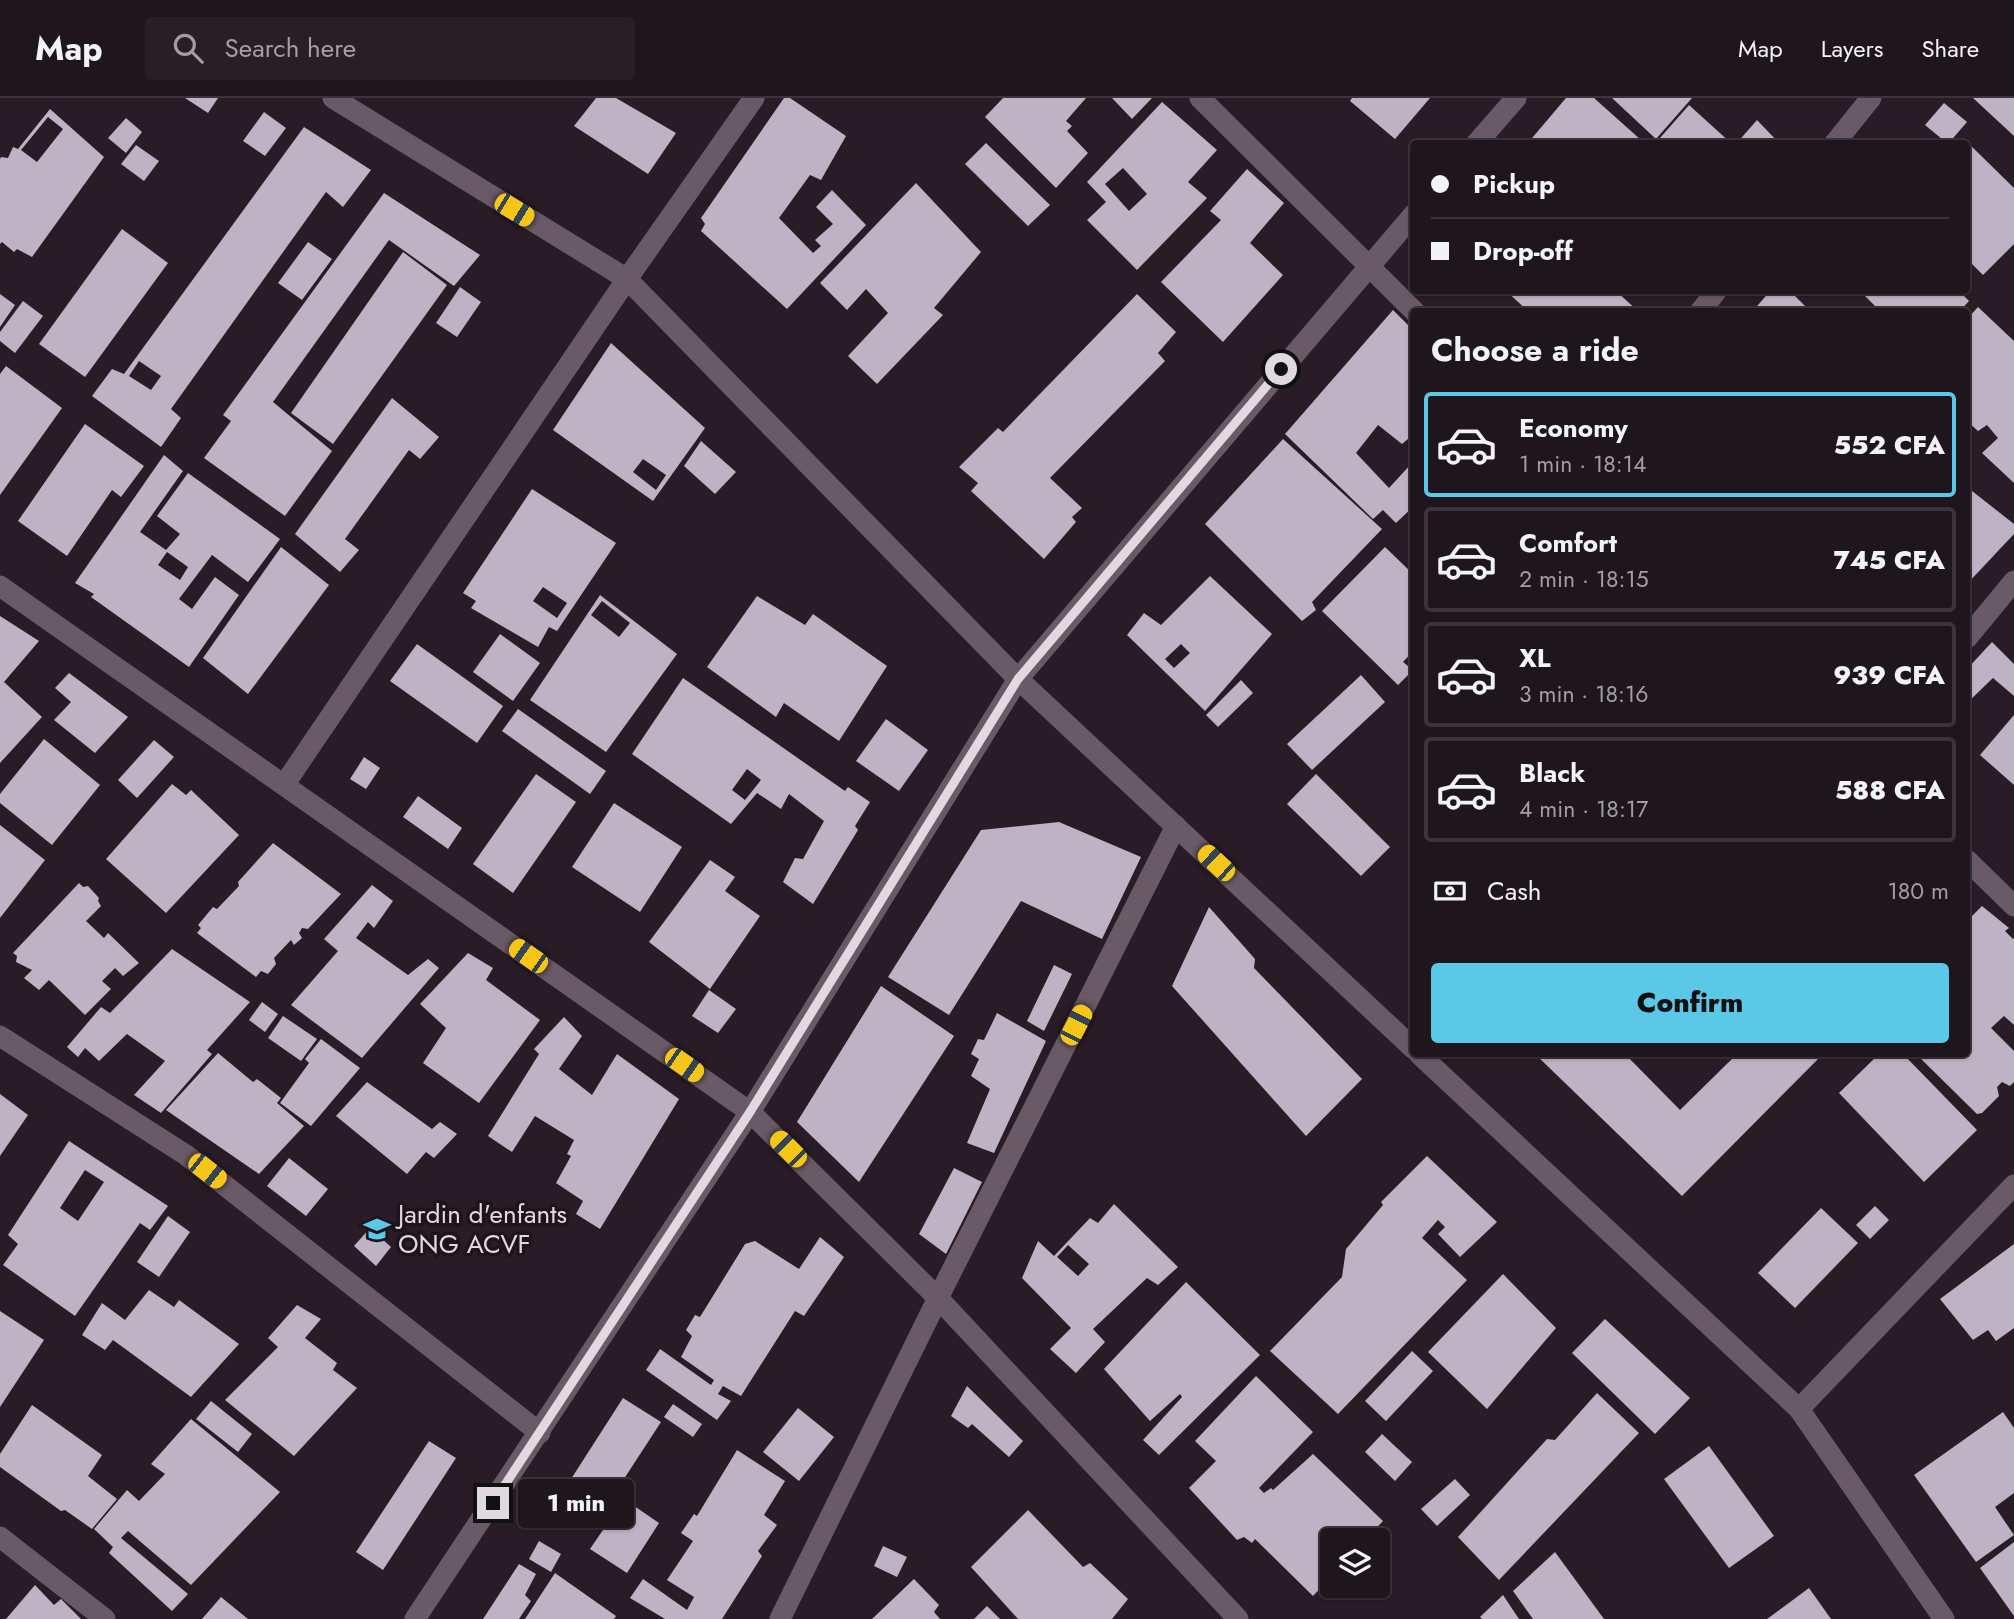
<!DOCTYPE html>
<html lang="en">
<head>
<meta charset="utf-8">
<style>
  :root { --surface:#1f151d; --page:#271e26; --text:#f1f3f6; --muted:#a19fa4; --line:#3c343b; --accent:#5bc8e7 }
  body { margin:0; font-family:Jost,sans-serif; background:var(--page); color:var(--text); height:100vh; display:flex; flex-direction:column; font-size:26px; white-space:nowrap }
  * { box-sizing:border-box; margin:0 }
  p { font-size:23px; color:var(--muted) }
  .icon { flex:none; width:38px; height:38px; fill:none; stroke:currentColor; stroke-width:2; stroke-linecap:round; stroke-linejoin:round }
  .map { position:relative; flex:1; overflow:hidden }
  .side { position:absolute; left:1410px; top:210px; width:560px; height:749px; display:flex; flex-direction:column; background:var(--surface); border-radius:7px; box-shadow:0 2px 5px #0004,0 0 0 2px var(--line) }
  .side>* { flex:none }
  .guide { position:absolute; left:1410px; top:42px; width:560px; height:154px; border-radius:7px; box-shadow:0 2px 5px #0004,0 0 0 2px var(--line); display:grid; align-content:center; height:154px; padding:0 21px; background:var(--surface) }
  .buttons { position:absolute; left:1320px; top:1430px; display:grid; gap:14px }
  .buttons a { display:grid; place-items:center; width:70px; height:70px; border-radius:7px; background:var(--surface); box-shadow:0 2px 5px #0004,0 0 0 2px var(--line); font-size:35px }
  .end { position:absolute; width:32px; height:32px; margin:-16px; border:9px solid #e2d9e0; background:#111; box-shadow:0 0 0 4px #111 }
  .from { border-radius:50% }
  .bubble { position:absolute; height:49px; border-radius:7px; background:var(--surface); box-shadow:0 2px 5px #0004,0 0 0 2px var(--line); font-size:23px; font-weight:800; line-height:49px; text-align:center }
  .car { position:absolute; width:21px; height:42px; margin:-21px -10px; border-radius:9px; box-shadow:0 0 5px 2px #0007; background:linear-gradient(#f5c518 24%,#345 0 40%,#f5c518 0 76%,#345 0 86%,#f5c518 0) }
  .guide b { display:flex; align-items:center; gap:24px; height:66px; font-size:26px }
  .guide b+b { border-top:2px solid var(--line) }
  .guide i { width:18px; height:18px; background:var(--text) }
  ul { padding:0; list-style:none }
  li { display:flex; align-items:center; gap:21px; height:105px; margin:0 14px 10px; padding:0 7px; border:4px solid var(--line); border-radius:7px }
  li div { flex:1 }
  li b { display:block; font-size:26px }
  li em { font-style:normal; font-weight:800 }
  li.current { border-color:var(--accent) }
  li>.icon { width:63px; height:63px; stroke-width:1.5 }
  h2 { padding:0 21px; font-size:32px; line-height:84px }
  .pay { display:flex; align-items:center; gap:18px; height:77px; padding:0 21px; font-size:26px }
  .pay p { margin-inline-start:auto }
  .cta { display:flex; gap:14px; margin-top:auto; padding:14px 21px }
  .cta a { flex:1; height:80px; border-radius:7px; background:var(--accent); color:#111; font-size:28px; font-weight:800; line-height:80px; text-align:center }
  header { display:flex; align-items:center; gap:42px; box-sizing:border-box; height:98px; padding:0 35px; background:var(--surface); border-bottom:2px solid var(--line) }
  header strong { font-size:33px }
  nav { display:flex; gap:38px; margin-inline-start:auto; font-size:24px }
  .search { width:490px; height:63px; background:var(--page); display:flex; align-items:center; gap:18px; box-sizing:border-box; padding:0 24px; border-radius:7px; color:var(--muted); font-size:26px }
  .map>svg:first-child { display:block }
  .building { fill:#bdb3c5; fill-rule:evenodd }
  .lines { fill:none; stroke-linecap:round; stroke-linejoin:round }
  .minor { stroke:#6a5a67; stroke-width:21 }
  .route { stroke:#e2d9e0; stroke-width:9 }
  .labels { text-anchor:middle; stroke-width:7; stroke-linejoin:round; paint-order:stroke }
  .poi-label { font-size:26px; fill:#e2d9e0; stroke:#1f131e; text-anchor:start }
</style>
</head>
<body>
<header>
<strong>Map</strong>
<div class="search"><svg class="icon" aria-label="search" viewBox="0 0 24 24"><circle cx="10" cy="10" r="6"/><path d="M15 15l6 6"/></svg>Search here</div>
<nav><a>Map</a><a>Layers</a><a>Share</a></nav>
</header>
<div class="map">
<svg width="2014" height="1521" viewBox="0 0 2014 1521">
  <rect width="100%" height="100%" fill="#291c27"/>
  <g class="building">
    <polygon points="185,0 218,0 208,15"/>
    <polygon points="596,0 616,0 676,35 648,76 574,28"/>
    <polygon points="784,0 790,0 846,38 821,82 810,77 779,120 813,155 821,148 815,142 833,126 816,109 832,92 866,127 787,211 701,133 705,126 701,120"/>
    <polygon points="1003,0 1086,0 1066,23 1072,28 1067,33 1088,55 1056,90 985,19"/>
    <polygon points="1112,0 1152,0 1132,21"/>
    <polygon points="1352,0 1430,0 1395,41 1350,3"/>
    <polygon points="1566,0 1594,0 1641,42 1638,46 1527,46"/>
    <polygon points="1612,0 1692,0 1656,41"/>
    <polygon points="1973,0 2014,0 2014,38"/>
    <path d="M 1162,4 L 1217,52 L 1188,84 L 1207,100 L 1137,172 L 1087,122 L 1106,104 L 1087,84 ZM 1123,70 L 1147,96 L 1129,113 L 1105,86 Z"/>
    <polygon points="1944,5 1967,24 1948,46 1925,27"/>
    <polygon points="1689,7 1732,46 1666,46 1660,40"/>
    <path d="M 50,11 L 104,59 L 32,159 L 17,151 L 14,154 L 2,144 L 0,146 L 0,61 L 1,59 L 8,60 L 13,49 L 18,51 ZM 48,19 L 63,31 L 37,64 L 21,52 Z"/>
    <polygon points="264,14 286,30 265,58 243,43"/>
    <polygon points="126,20 142,34 126,55 108,40"/>
    <polygon points="1757,22 1780,46 1736,46"/>
    <path d="M 304,29 L 371,72 L 343,109 L 326,94 L 171,311 L 181,320 L 161,349 L 92,298 L 112,271 L 124,276 ZM 139,263 L 161,278 L 151,292 L 129,278 Z"/>
    <polygon points="1963,40 2014,90 2014,146 1983,177 1967,161 1967,46 1958,46"/>
    <polygon points="986,45 1050,107 1028,128 965,66"/>
    <polygon points="136,47 159,63 144,83 121,66"/>
    <polygon points="1247,71 1284,105 1250,145 1283,177 1223,244 1161,184 1221,122 1210,113"/>
    <polygon points="916,85 981,154 934,210 943,217 877,286 848,258 888,215 866,191 847,212 820,185"/>
    <polygon points="384,95 480,157 454,188 389,142 273,304 332,353 285,418 204,360 231,323 223,317"/>
    <polygon points="122,131 168,165 85,279 39,246"/>
    <polygon points="308,144 332,161 302,202 278,185"/>
    <polygon points="403,154 447,187 333,346 291,315"/>
    <polygon points="460,189 481,204 457,239 436,225"/>
    <polygon points="1505,192 1615,192 1639,214 1529,214"/>
    <polygon points="1771,192 1789,192 1811,214 1752,214"/>
    <polygon points="1859,192 1958,192 1969,203 1959,214 1881,214"/>
    <polygon points="0,196 15,207 0,229"/>
    <polygon points="1137,196 1176,234 1158,255 1165,263 1050,380 1082,410 1072,419 1076,424 1044,461 971,393 978,385 959,369 998,330 1003,334"/>
    <polygon points="23,203 43,218 15,255 0,243 0,234"/>
    <polygon points="1978,209 2014,243 2014,385 1982,355 1998,340 1987,327 1978,333 1967,323 1967,221"/>
    <polygon points="1393,212 1414,233 1414,336 1402,346 1378,327 1356,355 1389,390 1411,366 1414,369 1414,408 1396,425 1383,412 1373,421 1285,336"/>
    <path d="M 611,245 L 705,330 L 653,403 L 553,332 ZM 643,361 L 666,377 L 656,392 L 633,374 Z"/>
    <polygon points="6,268 62,310 0,397 0,276"/>
    <polygon points="392,300 439,339 420,361 409,352 345,441 359,452 340,474 295,436"/>
    <polygon points="85,326 144,368 121,399 112,392 67,458 18,423"/>
    <polygon points="1283,341 1382,431 1312,504 1316,512 1302,523 1205,426"/>
    <polygon points="701,343 736,374 715,396 684,368"/>
    <path d="M 164,357 L 183,373 L 140,434 L 166,452 L 180,436 L 157,418 L 188,375 L 280,441 L 248,484 L 212,457 L 179,501 L 192,511 L 215,479 L 239,497 L 189,569 L 91,499 L 94,496 L 75,485 ZM 167,454 L 188,469 L 180,482 L 158,467 Z"/>
    <polygon points="1967,389 2014,426 2014,436 1967,486"/>
    <path d="M 532,391 L 616,445 L 557,533 L 549,529 L 538,549 L 471,510 L 476,503 L 463,495 ZM 543,489 L 567,505 L 557,520 L 533,503 Z"/>
    <polygon points="281,449 329,487 248,596 203,560"/>
    <polygon points="1385,449 1414,477 1414,552 1403,564 1413,572 1398,587 1322,513"/>
    <path d="M 1210,478 L 1272,536 L 1205,613 L 1127,537 L 1144,515 L 1161,527 ZM 1181,546 L 1190,555 L 1174,570 L 1165,561 Z"/>
    <path d="M 600,497 L 677,556 L 606,654 L 530,602 ZM 602,503 L 630,525 L 619,539 L 591,517 Z"/>
    <polygon points="757,498 805,527 813,516 887,568 839,643 784,605 776,619 707,569"/>
    <polygon points="0,518 39,543 4,584 42,619 0,665"/>
    <polygon points="500,536 540,565 513,603 473,574"/>
    <polygon points="1992,544 2014,566 2014,598 1993,580 1967,605 1967,571"/>
    <polygon points="417,546 503,608 477,645 390,583"/>
    <polygon points="69,575 128,619 95,655 54,622 71,604 55,590"/>
    <polygon points="1361,577 1385,604 1312,672 1287,646"/>
    <path d="M 683,580 L 845,693 L 848,689 L 870,704 L 855,728 L 858,732 L 813,806 L 783,784 L 795,760 L 803,761 L 824,723 L 789,696 L 781,711 L 757,695 L 731,726 L 632,656 ZM 747,671 L 761,682 L 745,702 L 732,692 Z"/>
    <polygon points="1241,582 1253,595 1218,629 1206,617"/>
    <polygon points="518,611 606,673 590,696 502,633"/>
    <polygon points="2014,617 2014,687 1980,657"/>
    <polygon points="886,621 928,652 899,693 856,663"/>
    <polygon points="44,641 100,687 52,747 0,705 0,696"/>
    <polygon points="154,642 174,659 137,700 118,682"/>
    <polygon points="364,659 380,670 366,691 350,681"/>
    <polygon points="536,676 576,704 513,795 473,766"/>
    <polygon points="1316,676 1390,749 1361,778 1287,706"/>
    <polygon points="172,686 186,697 191,692 239,737 166,815 106,761"/>
    <polygon points="418,698 462,730 448,751 403,719"/>
    <polygon points="614,705 682,749 640,814 572,769"/>
    <polygon points="1059,724 1141,759 1102,841 1021,803 949,917 888,879 981,732"/>
    <polygon points="0,727 45,762 0,820"/>
    <polygon points="273,745 341,796 308,831 302,830 299,835 302,840 294,847 291,842 274,860 276,866 268,876 261,873 256,879 197,835 201,830 198,827 213,809 217,811 239,788 238,784"/>
    <polygon points="710,762 735,779 725,793 760,818 710,891 649,844"/>
    <polygon points="79,785 83,789 88,788 99,800 98,803 101,808 86,823 104,840 108,835 139,865 123,878 115,870 102,883 111,891 85,917 49,882 39,892 24,880 32,872 16,864 17,858 13,855"/>
    <polygon points="372,787 393,803 374,830 368,824 356,840 408,877 428,861 439,870 362,960 291,907 338,853 324,841"/>
    <polygon points="1982,808 2009,830 2005,833 2013,841 2014,840 2014,927 2004,918 1991,930 2014,953 2014,984 2010,988 2002,984 1997,989 1999,998 1982,1015 1977,1016 1916,956 1967,956 1967,823"/>
    <polygon points="1209,809 1255,861 1254,870 1362,981 1306,1038 1172,888"/>
    <polygon points="172,851 250,904 207,952 212,956 161,1015 134,997 165,963 127,936 99,963 85,950 78,959 67,949 101,909 110,915"/>
    <polygon points="468,855 493,870 486,882 540,922 479,1005 423,965 446,930 420,906"/>
    <polygon points="1054,867 1072,876 1044,933 1027,923"/>
    <polygon points="881,888 954,938 859,1084 797,1024"/>
    <polygon points="709,892 736,911 718,935 692,918"/>
    <polygon points="262,904 278,916 265,934 249,922"/>
    <polygon points="997,915 1046,943 994,1055 967,1045 990,991 971,978 979,961 971,956 978,941 984,942"/>
    <polygon points="283,918 317,941 301,963 268,940"/>
    <polygon points="564,919 582,938 559,971 592,997 617,956 679,1001 600,1131 576,1116 583,1103 556,1085 571,1058 567,1056 574,1042 535,1018 512,1054 488,1038 539,956 534,951"/>
    <polygon points="321,941 360,970 311,1028 280,1005 309,965 305,961"/>
    <polygon points="218,955 253,984 257,981 281,1000 277,1005 304,1028 259,1076 166,1012"/>
    <polygon points="1535,956 1625,956 1680,1012 1737,956 1823,956 1682,1098"/>
    <polygon points="1879,956 1903,956 1977,1032 1924,1084 1839,995"/>
    <polygon points="367,984 432,1031 440,1024 457,1036 434,1060 426,1054 407,1076 336,1018"/>
    <polygon points="0,996 28,1017 0,1058"/>
    <path d="M 69,1043 L 168,1108 L 150,1132 L 140,1125 L 75,1218 L 3,1167 L 18,1146 L 8,1137 ZM 85,1072 L 104,1084 L 78,1123 L 60,1110 Z"/>
    <polygon points="1427,1058 1497,1124 1460,1159 1438,1136 1445,1129 1438,1122 1422,1140 1467,1182 1338,1316 1270,1253 1342,1179 1346,1151 1383,1107 1381,1104"/>
    <polygon points="289,1060 328,1091 306,1118 267,1088"/>
    <polygon points="954,1070 982,1084 946,1156 919,1136"/>
    <path d="M 1114,1106 L 1178,1169 L 1158,1187 L 1147,1180 L 1093,1231 L 1105,1244 L 1076,1275 L 1050,1251 L 1071,1230 L 1022,1180 L 1038,1143 L 1054,1158 L 1090,1120 L 1098,1125 ZM 1068,1147 L 1089,1166 L 1078,1178 L 1057,1159 Z"/>
    <polygon points="1875,1108 1889,1122 1870,1141 1856,1127"/>
    <polygon points="1821,1110 1858,1145 1795,1210 1758,1175"/>
    <polygon points="168,1118 190,1134 159,1179 137,1164"/>
    <polygon points="370,1130 391,1149 376,1168 354,1148"/>
    <polygon points="820,1139 844,1159 804,1218 795,1213 741,1298 723,1288 718,1296 731,1303 717,1322 646,1272 660,1251 711,1287 714,1282 681,1259 692,1238 686,1232 695,1217 700,1219 745,1146 755,1143 799,1171"/>
    <polygon points="2014,1146 2014,1230 1996,1243 1988,1232 1973,1242 1940,1201"/>
    <polygon points="1503,1176 1556,1230 1487,1311 1428,1254"/>
    <polygon points="1186,1184 1260,1257 1159,1357 1143,1342 1182,1299 1180,1296 1150,1323 1104,1271"/>
    <polygon points="149,1192 174,1209 179,1202 239,1246 191,1299 113,1242 105,1252 82,1237 102,1205 125,1222"/>
    <polygon points="297,1207 321,1221 305,1240 337,1265 333,1272 357,1290 294,1358 225,1302 278,1249 268,1240"/>
    <polygon points="0,1213 44,1242 0,1309"/>
    <polygon points="1605,1221 1690,1300 1655,1336 1572,1255"/>
    <polygon points="1412,1253 1433,1273 1386,1323 1365,1303"/>
    <polygon points="1256,1278 1313,1334 1259,1390 1264,1395 1271,1390 1273,1392 1313,1356 1383,1423 1365,1442 1332,1442 1332,1478 1313,1498 1255,1441 1252,1445 1244,1439 1237,1442 1189,1390 1216,1363 1195,1343"/>
    <polygon points="967,1288 1023,1343 1009,1359 972,1326 968,1330 951,1318"/>
    <polygon points="1597,1295 1639,1335 1499,1482 1458,1439 1547,1341 1555,1342"/>
    <polygon points="623,1300 661,1324 592,1430 555,1406"/>
    <polygon points="211,1303 252,1336 238,1354 196,1321"/>
    <polygon points="673,1306 702,1326 693,1339 664,1319"/>
    <polygon points="32,1307 102,1357 88,1378 117,1401 92,1431 65,1412 61,1413 0,1369 0,1356"/>
    <polygon points="798,1310 834,1339 799,1383 763,1354"/>
    <polygon points="2003,1314 2014,1330 2014,1395 1995,1409 2014,1437 1976,1464 1914,1377"/>
    <polygon points="191,1321 280,1394 191,1487 128,1433 121,1440 188,1496 172,1513 109,1455 113,1449 94,1431 127,1392 139,1403 165,1376 151,1366"/>
    <polygon points="1382,1336 1412,1364 1395,1383 1365,1354"/>
    <polygon points="429,1343 456,1360 383,1472 356,1454"/>
    <polygon points="1709,1348 1774,1438 1729,1470 1664,1381"/>
    <polygon points="737,1352 785,1383 764,1417 777,1427 758,1453 762,1458 722,1521 665,1521 630,1500 643,1481 687,1512 694,1499 667,1482 693,1443 681,1435 694,1416 697,1418"/>
    <polygon points="1455,1381 1470,1397 1437,1428 1421,1411"/>
    <polygon points="624,1401 659,1425 627,1475 590,1451"/>
    <polygon points="1028,1412 1083,1469 1090,1465 1128,1501 1112,1521 1018,1521 971,1469"/>
    <polygon points="539,1443 561,1456 551,1474 529,1461"/>
    <polygon points="2014,1444 2014,1518 1980,1470"/>
    <polygon points="883,1448 907,1459 897,1479 874,1468"/>
    <polygon points="1555,1454 1604,1521 1533,1521 1513,1493"/>
    <polygon points="519,1466 536,1476 525,1497 531,1503 519,1521 483,1521"/>
    <polygon points="555,1475 616,1518 614,1521 525,1521"/>
    <polygon points="914,1481 939,1507 934,1514 940,1521 872,1521"/>
    <polygon points="35,1487 54,1507 61,1501 81,1521 6,1521"/>
    <polygon points="1809,1490 1831,1521 1767,1521"/>
    <polygon points="1503,1497 1519,1521 1482,1521 1480,1519"/>
    <polygon points="221,1499 248,1521 202,1521"/>
    <polygon points="987,1508 1000,1521 974,1521"/>
  </g>
  <g class="lines">
    <g class="minor">
      <polyline points="333,0 627,181 1018,581 1414,951"/>
      <polyline points="1200,0 1415,214"/>
      <polyline points="1476,46 1516,0"/>
      <polyline points="1834,46 1871,0"/>
      <polyline points="1700,214 1717,192"/>
      <polyline points="0,488 750,1014 938,1200 1238,1521"/>
      <polyline points="1967,540 2014,483"/>
      <polyline points="284,687 627,181 754,0"/>
      <polyline points="1967,762 2014,808"/>
      <polyline points="0,938 186,1057 540,1335"/>
      <polyline points="1419,956 1799,1311 1944,1521"/>
      <polyline points="1799,1311 2014,1087"/>
      <polyline points="0,1439 105,1521"/>
      <polyline points="415,1521 750,1014 1018,581 1414,116"/>
      <polyline points="780,1521 938,1200 1176,728"/>
    </g>
  </g>
  <g class="lines">
    <polyline class="route" points="493,1405 750,1014 1018,581 1281,271"/>
  </g>
  <defs>
    <symbol id="school-bare" viewBox="-9 -9 18 18"><path d="M0-5L7-2L0 1L-7-2ZM-4 1L0 2.5L4 1V4Q0 6-4 4Z" fill="#5bc8e7" stroke="#1f131e" stroke-width="2.5" paint-order="stroke"/></symbol>
  </defs>
  <g fill-rule="evenodd">
    <use href="#school-bare" x="358" y="1112" width="38" height="38"/>
  </g>
  <g class="labels">
    <g class="poi-label">
      <text x="398" y="1125">Jardin d'enfants<tspan x="398" dy="30">ONG ACVF</tspan></text>
    </g>
  </g>
</svg>
<div class="buttons">
<a><svg class="icon" aria-label="layers" viewBox="0 0 24 24"><path d="M12 4l9 5-9 5-9-5zM3 14l9 5 9-5"/></svg></a>
</div>
<i class="end from" style="left:1281px;top:271px"></i>
<i class="end" style="left:493px;top:1405px"></i>
<div class="bubble" style="left:518px;top:1381px;width:116px">1 min</div>
<i class="car" style="left:514px;top:112px;rotate:121deg"></i>
<i class="car" style="left:1216px;top:765px;rotate:313deg"></i>
<i class="car" style="left:528px;top:858px;rotate:305deg"></i>
<i class="car" style="left:1076px;top:927px;rotate:27deg"></i>
<i class="car" style="left:684px;top:967px;rotate:125deg"></i>
<i class="car" style="left:788px;top:1051px;rotate:315deg"></i>
<i class="car" style="left:207px;top:1073px;rotate:128deg"></i>
<div class="guide">
<b><i class="from"></i>Pickup</b>
<b><i></i>Drop-off</b>
</div>
<section class="side">
<h2>Choose a ride</h2>
<ul>
<li class="current"><svg class="icon" aria-label="car" viewBox="0 0 24 24"><path d="M5 17H2v-5l4-1 3-4h7l3 4 3 1v5h-3M9 17h6M6 11h13"/><circle cx="7" cy="17" r="2"/><circle cx="17" cy="17" r="2"/></svg><div><b>Economy</b><p>1 min · 18:14</p></div><em>552 CFA</em></li>
<li><svg class="icon" aria-label="car" viewBox="0 0 24 24"><path d="M5 17H2v-5l4-1 3-4h7l3 4 3 1v5h-3M9 17h6M6 11h13"/><circle cx="7" cy="17" r="2"/><circle cx="17" cy="17" r="2"/></svg><div><b>Comfort</b><p>2 min · 18:15</p></div><em>745 CFA</em></li>
<li><svg class="icon" aria-label="car" viewBox="0 0 24 24"><path d="M5 17H2v-5l4-1 3-4h7l3 4 3 1v5h-3M9 17h6M6 11h13"/><circle cx="7" cy="17" r="2"/><circle cx="17" cy="17" r="2"/></svg><div><b>XL</b><p>3 min · 18:16</p></div><em>939 CFA</em></li>
<li><svg class="icon" aria-label="car" viewBox="0 0 24 24"><path d="M5 17H2v-5l4-1 3-4h7l3 4 3 1v5h-3M9 17h6M6 11h13"/><circle cx="7" cy="17" r="2"/><circle cx="17" cy="17" r="2"/></svg><div><b>Black</b><p>4 min · 18:17</p></div><em>588 CFA</em></li>
</ul>
<div class="pay"><svg class="icon" aria-label="cash" viewBox="0 0 24 24"><path d="M3 7h18v10H3z"/><circle cx="12" cy="12" r="2"/></svg>Cash<p>180 m</p></div>
<div class="cta"><a>Confirm</a></div>
</section>
</div>
</body>
</html>
